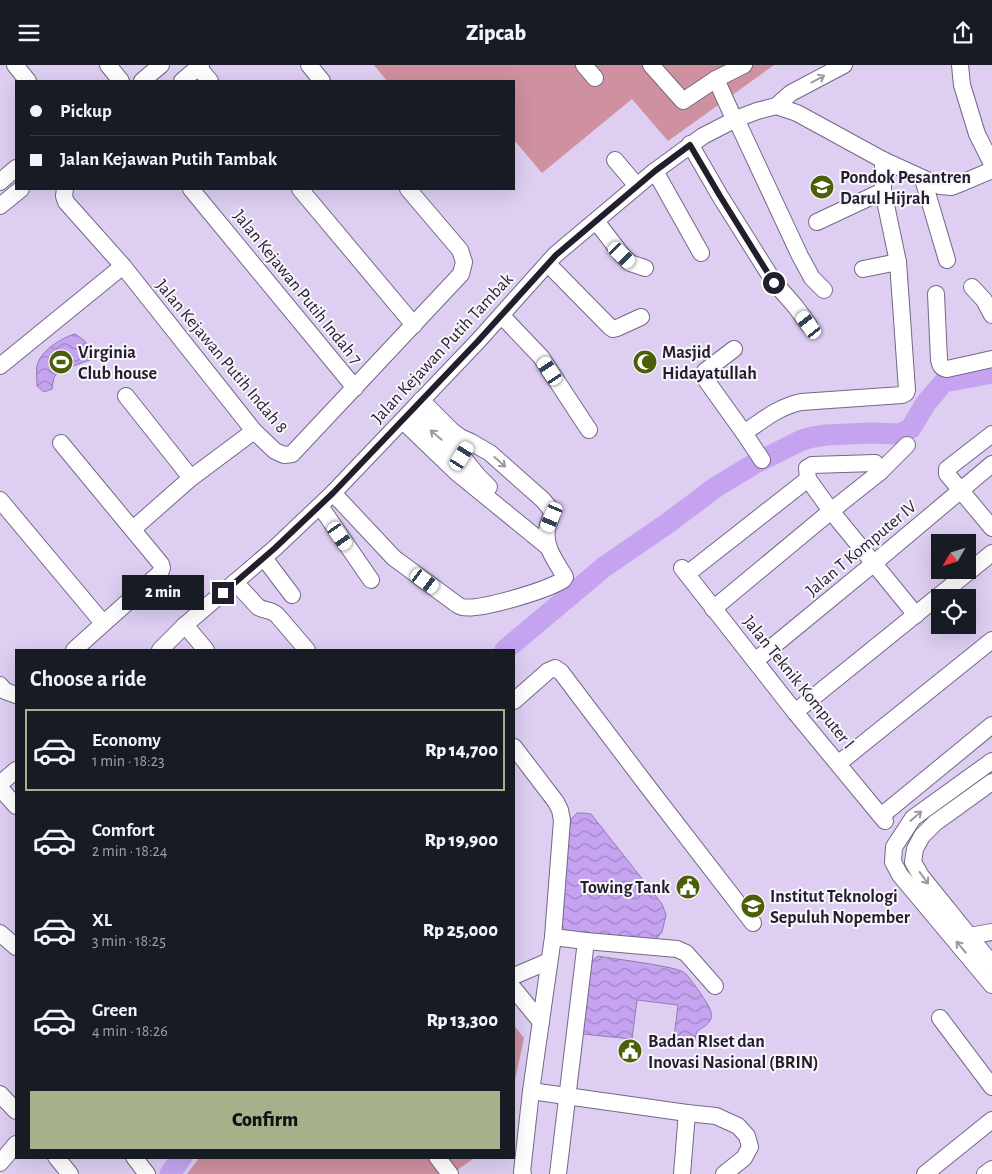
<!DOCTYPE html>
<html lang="en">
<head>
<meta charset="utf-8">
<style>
  :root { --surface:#171b24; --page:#20242c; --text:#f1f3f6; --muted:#9ea1a6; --line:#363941; --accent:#a6b08a }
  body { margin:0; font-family:"Alegreya Sans",sans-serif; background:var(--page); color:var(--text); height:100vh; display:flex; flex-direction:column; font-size:19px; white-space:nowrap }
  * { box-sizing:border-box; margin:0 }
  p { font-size:16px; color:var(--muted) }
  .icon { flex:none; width:28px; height:28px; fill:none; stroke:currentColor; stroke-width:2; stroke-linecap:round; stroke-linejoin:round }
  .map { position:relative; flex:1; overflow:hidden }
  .panel { position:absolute; left:15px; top:584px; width:500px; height:510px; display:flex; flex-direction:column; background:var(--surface); border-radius:0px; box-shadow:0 5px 20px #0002 }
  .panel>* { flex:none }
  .guide { position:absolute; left:15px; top:15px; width:500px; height:110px; border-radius:0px; box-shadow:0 5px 20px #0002; display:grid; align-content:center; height:110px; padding:0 15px; background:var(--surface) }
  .needle { width:32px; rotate:231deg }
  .controls { position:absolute; left:931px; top:469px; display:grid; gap:10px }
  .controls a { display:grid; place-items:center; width:45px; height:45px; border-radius:0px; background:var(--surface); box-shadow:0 5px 20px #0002; font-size:25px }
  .end { position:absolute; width:22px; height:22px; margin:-11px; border:6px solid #231e2b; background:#fff; box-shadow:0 0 0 2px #fff }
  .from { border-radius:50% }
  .bubble { position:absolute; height:35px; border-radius:0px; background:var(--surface); box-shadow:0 5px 20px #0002; font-size:16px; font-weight:800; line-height:35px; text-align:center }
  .car { position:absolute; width:15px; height:30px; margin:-15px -8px; border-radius:6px; box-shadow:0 0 4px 1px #0007; background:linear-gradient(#fff 24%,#345 0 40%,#fff 0 76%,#345 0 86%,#fff 0) }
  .guide b { display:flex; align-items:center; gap:18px; height:48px; font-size:19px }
  .guide b+b { border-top:1px solid var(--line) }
  .guide i { width:12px; height:12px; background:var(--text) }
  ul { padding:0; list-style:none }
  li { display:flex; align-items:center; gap:15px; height:82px; margin:0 10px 8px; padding:0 5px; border:2px solid transparent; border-radius:0px }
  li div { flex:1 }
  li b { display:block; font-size:19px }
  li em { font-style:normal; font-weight:800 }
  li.on { border-color:var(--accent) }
  li>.icon { width:45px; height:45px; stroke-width:1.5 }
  h2 { padding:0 15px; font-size:22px; line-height:60px }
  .cta { display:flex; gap:10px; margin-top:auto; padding:10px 15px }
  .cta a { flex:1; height:58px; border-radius:0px; background:var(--accent); color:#111; font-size:20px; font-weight:800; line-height:58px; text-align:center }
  header { display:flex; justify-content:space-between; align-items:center; height:65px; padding:0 15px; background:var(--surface); font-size:22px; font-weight:800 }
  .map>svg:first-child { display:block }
  .green { fill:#cf909f }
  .water { fill:url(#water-waves); stroke:#947bb6 }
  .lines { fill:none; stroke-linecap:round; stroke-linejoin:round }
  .river { stroke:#c5a3f1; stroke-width:21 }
  .minor-casing { stroke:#756788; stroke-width:18 }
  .minor { stroke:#fff; stroke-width:16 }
  .oneway { stroke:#9c9aa0 }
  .route { stroke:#231e2b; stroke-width:6 }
  .labels { text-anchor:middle; stroke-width:4; stroke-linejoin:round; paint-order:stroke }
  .poi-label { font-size:18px; font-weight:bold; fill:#231e2b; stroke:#f8f5fd; text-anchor:start }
  .street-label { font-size:18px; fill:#231e2b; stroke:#f8f5fd }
</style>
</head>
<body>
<header><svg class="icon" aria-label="menu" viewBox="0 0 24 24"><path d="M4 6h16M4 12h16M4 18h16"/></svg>Zipcab<svg class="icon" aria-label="share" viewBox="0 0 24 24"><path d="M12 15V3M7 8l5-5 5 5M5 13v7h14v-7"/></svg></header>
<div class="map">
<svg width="992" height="1109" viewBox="0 0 992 1109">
  <defs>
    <pattern id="water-waves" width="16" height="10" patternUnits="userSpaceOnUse" patternTransform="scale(1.25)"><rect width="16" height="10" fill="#c5a3f1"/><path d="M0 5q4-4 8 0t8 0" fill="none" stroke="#a084c3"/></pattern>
  </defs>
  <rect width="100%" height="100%" fill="#ddcef2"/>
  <g class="green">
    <polygon points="374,0 774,0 668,76 632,34 542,108 514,75 514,16 387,16"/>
    <polygon points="514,960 524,973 514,1020"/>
    <polygon points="199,1093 474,1093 452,1109 187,1109"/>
  </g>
  <g class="water">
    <path d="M 75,269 L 85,276 L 92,294 L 60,306 L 54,312 L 52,324 L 44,327 L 37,321 C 37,315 36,307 37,301 C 40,286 61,273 75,269 Z"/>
    <polygon points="577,748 584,748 591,749 662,839 666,850 662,867 656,874 648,877 567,868 562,860 569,765 571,754"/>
    <path d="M 598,891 C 613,894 677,901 685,908 C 690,913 704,933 708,940 C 716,954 709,959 697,966 L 693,982 L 673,981 L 678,940 L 637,935 L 632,974 L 582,969 L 591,900 L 594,894 Z"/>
  </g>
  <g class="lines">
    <g class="river">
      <polyline points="505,585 604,502 668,458 716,422 754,399 802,375 813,372 826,370 871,368 898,369 906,366 911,363 926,338 944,317 992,308"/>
      <polyline points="170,1109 182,1092"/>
    </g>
    <defs>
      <g id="minor">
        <polyline points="15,0 28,16"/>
        <polyline points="108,0 121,16"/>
        <polyline points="309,0 322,16"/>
        <polyline points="584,0 595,13"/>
        <polyline points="651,0 683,36 716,14"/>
        <polyline points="960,0 962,20 977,69 992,99"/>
        <polyline points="199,3 210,16"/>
        <polyline points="142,16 161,0"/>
        <polyline points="182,16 201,0"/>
        <polyline points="776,41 797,48 883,95 940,121 951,122 964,117 992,105"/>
        <polyline points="734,54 716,14 744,0"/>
        <polyline points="736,54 800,191 812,213 824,225"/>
        <polyline points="690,79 720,131 774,217 795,241 809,260"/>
        <polyline points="615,95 637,121"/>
        <polyline points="655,106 701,188"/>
        <polyline points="923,114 947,195"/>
        <polyline points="0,117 16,103"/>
        <polyline points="65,124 64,131 66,137 123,201 254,366 275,386 284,390 292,389 461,209 464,197 460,185 408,124"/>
        <polyline points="191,124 355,323"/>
        <polyline points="300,124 414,260"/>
        <polyline points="0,141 21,124"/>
        <polyline points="596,156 622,190 630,198 645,203"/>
        <polyline points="817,157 883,126"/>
        <polyline points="548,199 610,262 613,264 617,263 641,252"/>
        <polyline points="863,204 898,197"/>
        <polyline points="972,222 984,235 992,250"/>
        <path d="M 936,229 L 939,295 C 940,300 941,303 947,304 L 992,294"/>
        <polyline points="502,251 541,292 589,365"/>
        <polyline points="734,284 705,306 704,311 706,315 744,368"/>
        <polyline points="0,301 123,201"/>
        <polyline points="126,331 191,413"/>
        <polyline points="410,348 462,391 478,411 489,422"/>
        <polyline points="403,356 456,407 548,482"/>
        <polyline points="992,369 947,404 947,409 992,463"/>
        <polyline points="61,378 161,499 162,503 160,508 74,585"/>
        <path d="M 762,395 L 744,368 C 763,355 778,342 801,337 L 902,330 L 906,328 L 907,325 L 898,197 L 883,126 L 883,95"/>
        <polyline points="880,407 907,380"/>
        <path d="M 333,428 L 394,493 L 455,538 C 456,539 461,542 462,542 C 480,546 547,525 563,515 L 565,512 C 557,498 544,482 547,465 C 548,458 552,453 552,446 L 543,435 L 490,388 L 471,377 L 460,372 L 452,366 L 421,335"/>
        <polyline points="0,435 103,558"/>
        <polyline points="320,441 371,515"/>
        <polyline points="133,464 191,413 254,366"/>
        <polyline points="264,493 292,530"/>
        <polyline points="682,503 795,647 885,756"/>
        <polyline points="687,509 808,414"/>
        <path d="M 235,517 L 258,542 C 266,547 269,543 277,550 L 307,585"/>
        <polyline points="713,544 831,446 880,407 875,398 812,400 807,403 808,414 831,446 916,550"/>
        <polyline points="185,560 206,585"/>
        <polyline points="160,585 185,560 275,483 333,428 478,276 555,190 655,106 703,71 736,54 757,46 776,41 791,28 844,0"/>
        <polyline points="755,596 873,499 992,399"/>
        <polyline points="0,620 5,626 16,630"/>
        <polyline points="514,636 548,606 555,603 561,607 645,718 753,858"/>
        <polyline points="795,647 992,488"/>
        <polyline points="514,682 556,737 560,745 562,755 553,872 531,1026 522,1107 523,1109"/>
        <polyline points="992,696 913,753 894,782 893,797 900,810 992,920"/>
        <polyline points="839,698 992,575"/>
        <polyline points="992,717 935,758 922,771 915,784 913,797 921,811 992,899"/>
        <polyline points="0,719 16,705"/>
        <polyline points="0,723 16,741"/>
        <polyline points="881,751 992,660"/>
        <polyline points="0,868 16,882"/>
        <polyline points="969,871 992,867"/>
        <polyline points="553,872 586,876 677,884 686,888 715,921"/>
        <polyline points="514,911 549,896"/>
        <polyline points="514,924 541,957"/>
        <polyline points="940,953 992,1022"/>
        <polyline points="531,1026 687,1048 716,1051 738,1061 747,1071 750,1082 744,1093 724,1109"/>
        <polyline points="0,1029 16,1046"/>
        <polyline points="56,1092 70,1109"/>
        <polyline points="134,1092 147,1109"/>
        <polyline points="437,1092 450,1109"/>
        <polyline points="0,1098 16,1079"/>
        <polyline points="558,1109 586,876"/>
        <polyline points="682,1109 687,1048"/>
        <polyline points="925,1109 992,1055"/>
        <polyline points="985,1109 992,1104"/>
      </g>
    </defs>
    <use href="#minor" class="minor-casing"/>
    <use href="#minor" class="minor"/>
  </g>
  <defs><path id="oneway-shaft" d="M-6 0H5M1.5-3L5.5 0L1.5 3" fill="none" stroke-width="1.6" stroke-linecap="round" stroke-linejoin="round" transform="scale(1.25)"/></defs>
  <g class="oneway">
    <use href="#oneway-shaft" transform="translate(818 14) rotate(-28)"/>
    <use href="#oneway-shaft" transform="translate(436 370) rotate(-140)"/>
    <use href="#oneway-shaft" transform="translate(500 397) rotate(41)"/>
    <use href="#oneway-shaft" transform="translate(916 751) rotate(-41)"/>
    <use href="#oneway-shaft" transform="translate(924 813) rotate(54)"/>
    <use href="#oneway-shaft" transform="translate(961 882) rotate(-130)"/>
  </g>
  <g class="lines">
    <polyline class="route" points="223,528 275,483 333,428 478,276 556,190 655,106 690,80 720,131 774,218"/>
  </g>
  <defs>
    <symbol id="school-disc" viewBox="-11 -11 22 22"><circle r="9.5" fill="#4a5f07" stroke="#f8f5fd"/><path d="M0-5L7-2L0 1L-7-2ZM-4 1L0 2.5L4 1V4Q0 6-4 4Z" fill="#fff"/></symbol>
    <symbol id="stadium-disc" viewBox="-11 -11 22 22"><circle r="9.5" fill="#4a5f07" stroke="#f8f5fd"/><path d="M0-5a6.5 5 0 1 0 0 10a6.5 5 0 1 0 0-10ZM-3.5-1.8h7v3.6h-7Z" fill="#fff"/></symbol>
    <symbol id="mosque-disc" viewBox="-11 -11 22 22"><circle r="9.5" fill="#4a5f07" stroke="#f8f5fd"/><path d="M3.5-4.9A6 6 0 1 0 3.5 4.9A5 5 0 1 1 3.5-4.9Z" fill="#fff"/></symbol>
    <symbol id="civic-disc" viewBox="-11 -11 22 22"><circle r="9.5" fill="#4a5f07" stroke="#f8f5fd"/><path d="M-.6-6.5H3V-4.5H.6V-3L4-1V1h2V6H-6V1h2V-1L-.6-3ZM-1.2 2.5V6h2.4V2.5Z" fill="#fff"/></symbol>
    <symbol id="university-disc" viewBox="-11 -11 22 22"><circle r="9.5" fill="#4a5f07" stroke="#f8f5fd"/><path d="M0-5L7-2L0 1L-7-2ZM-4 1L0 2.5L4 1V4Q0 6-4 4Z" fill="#fff"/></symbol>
  </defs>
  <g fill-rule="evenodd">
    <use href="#school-disc" x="808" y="108" width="28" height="28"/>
    <use href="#stadium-disc" x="47" y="283" width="28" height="28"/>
    <use href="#mosque-disc" x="631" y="283" width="28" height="28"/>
    <use href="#civic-disc" x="674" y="808" width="28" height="28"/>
    <use href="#university-disc" x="739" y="827" width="28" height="28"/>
    <use href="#civic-disc" x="616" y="972" width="28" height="28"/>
  </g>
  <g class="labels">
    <g class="poi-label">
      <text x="840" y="118">Pondok Pesantren<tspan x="840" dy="21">Darul Hijrah</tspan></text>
      <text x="78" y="293">Virginia<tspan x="78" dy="21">Club house</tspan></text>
      <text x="662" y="293">Masjid<tspan x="662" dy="21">Hidayatullah</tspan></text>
      <text x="670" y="828" text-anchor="end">Towing Tank</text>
      <text x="770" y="837">Institut Teknologi<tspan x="770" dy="21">Sepuluh Nopember</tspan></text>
      <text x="648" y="982">Badan RIset dan<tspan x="648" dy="21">Inovasi Nasional (BRIN)</tspan></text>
    </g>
    <g class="street-label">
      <text transform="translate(298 222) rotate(51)" y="6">Jalan Kejawan Putih Indah 7</text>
      <text transform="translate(442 283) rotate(-47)" y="6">Jalan Kejawan Putih Tambak</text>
      <text transform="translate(222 291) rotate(50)" y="6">Jalan Kejawan Putih Indah 8</text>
      <text transform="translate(861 483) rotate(-40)" y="6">Jalan T Komputer IV</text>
      <text transform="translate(799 617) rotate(51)" y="6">Jalan Teknik Komputer I</text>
    </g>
  </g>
</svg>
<div class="controls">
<a><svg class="needle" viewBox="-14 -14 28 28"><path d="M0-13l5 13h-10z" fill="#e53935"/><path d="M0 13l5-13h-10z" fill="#9ea1a6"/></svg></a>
<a><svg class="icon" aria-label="locate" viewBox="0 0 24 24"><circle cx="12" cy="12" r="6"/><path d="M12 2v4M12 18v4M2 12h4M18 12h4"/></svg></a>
</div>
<i class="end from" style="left:774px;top:218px"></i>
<i class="end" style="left:223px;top:528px"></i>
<div class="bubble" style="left:122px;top:510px;width:82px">2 min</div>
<i class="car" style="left:622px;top:190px;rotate:134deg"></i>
<i class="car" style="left:809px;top:260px;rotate:323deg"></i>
<i class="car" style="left:550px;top:306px;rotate:326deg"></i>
<i class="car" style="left:462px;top:391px;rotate:32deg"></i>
<i class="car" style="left:552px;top:452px;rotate:203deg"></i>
<i class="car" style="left:340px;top:471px;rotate:145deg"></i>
<i class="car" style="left:425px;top:516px;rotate:126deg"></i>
<div class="guide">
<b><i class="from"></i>Pickup</b>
<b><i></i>Jalan Kejawan Putih Tambak</b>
</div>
<section class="panel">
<h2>Choose a ride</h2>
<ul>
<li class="on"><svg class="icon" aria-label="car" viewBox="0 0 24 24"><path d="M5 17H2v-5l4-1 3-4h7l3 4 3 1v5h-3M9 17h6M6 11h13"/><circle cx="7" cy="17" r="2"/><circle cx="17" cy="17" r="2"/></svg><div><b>Economy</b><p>1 min · 18:23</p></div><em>Rp 14,700</em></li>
<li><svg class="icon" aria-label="car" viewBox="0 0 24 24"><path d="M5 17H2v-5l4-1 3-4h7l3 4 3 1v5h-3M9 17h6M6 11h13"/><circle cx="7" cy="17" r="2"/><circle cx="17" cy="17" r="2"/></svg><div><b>Comfort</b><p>2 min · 18:24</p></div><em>Rp 19,900</em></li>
<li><svg class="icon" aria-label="car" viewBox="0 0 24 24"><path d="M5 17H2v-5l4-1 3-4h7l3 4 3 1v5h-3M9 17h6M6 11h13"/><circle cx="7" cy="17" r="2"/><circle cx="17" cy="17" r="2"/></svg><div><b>XL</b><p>3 min · 18:25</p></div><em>Rp 25,000</em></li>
<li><svg class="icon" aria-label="car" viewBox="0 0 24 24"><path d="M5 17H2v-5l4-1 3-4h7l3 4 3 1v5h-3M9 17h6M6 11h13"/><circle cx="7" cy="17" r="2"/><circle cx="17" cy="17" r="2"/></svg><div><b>Green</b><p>4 min · 18:26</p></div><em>Rp 13,300</em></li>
</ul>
<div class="cta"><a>Confirm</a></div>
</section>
</div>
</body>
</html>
